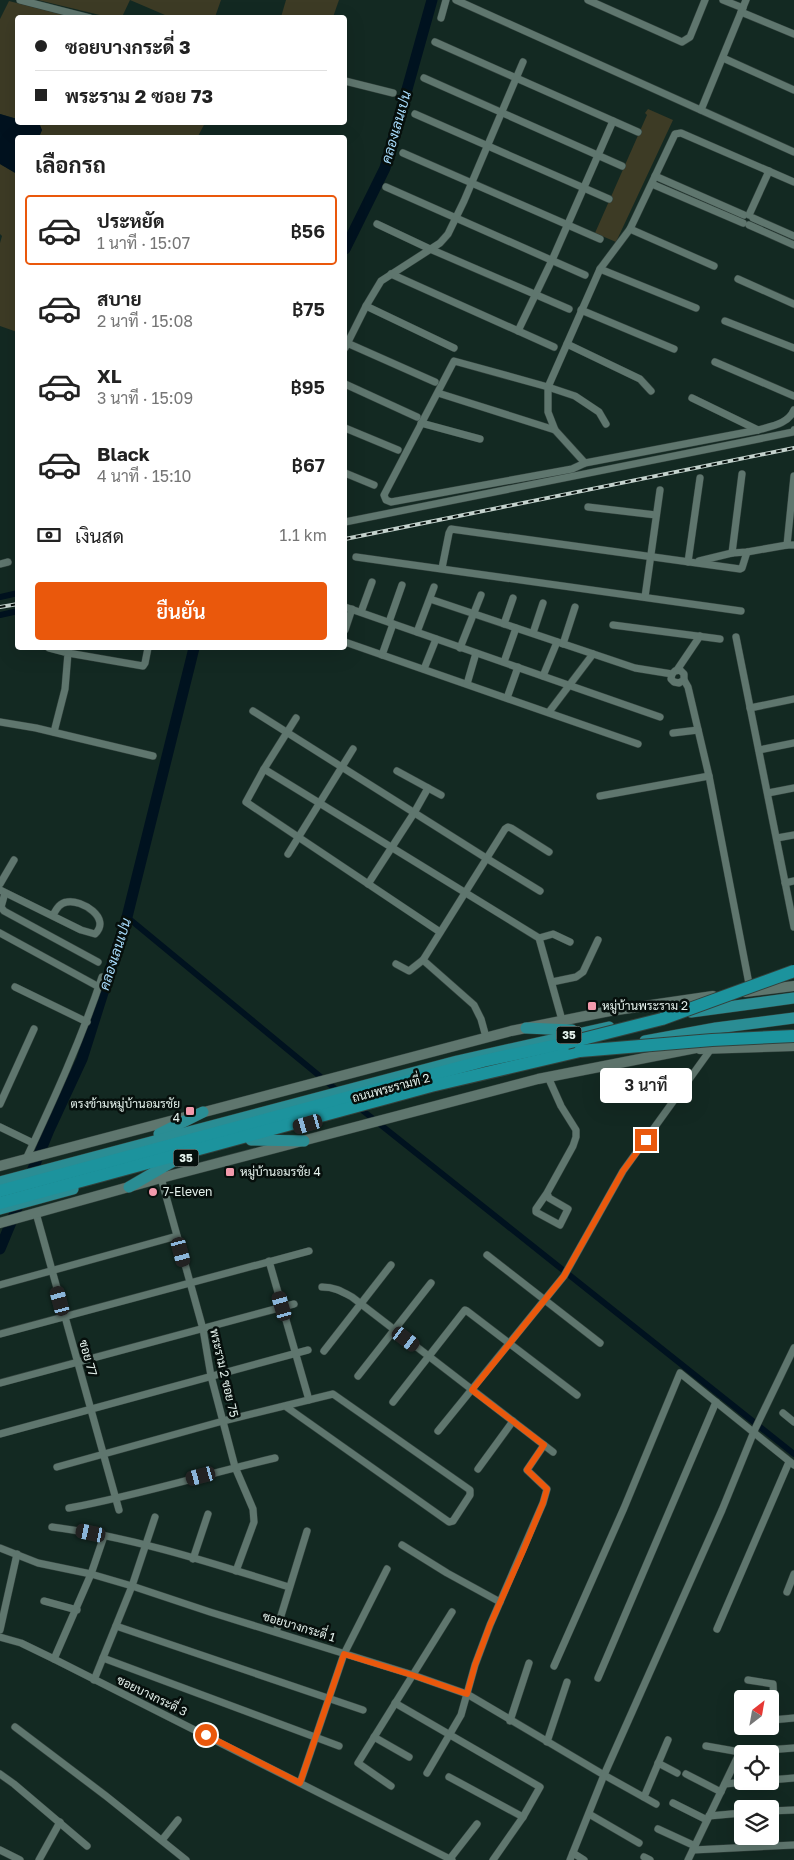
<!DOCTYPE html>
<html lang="th">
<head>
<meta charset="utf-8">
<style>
  :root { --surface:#fff; --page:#f6f6f6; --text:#222; --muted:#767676; --line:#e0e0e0; --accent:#ea580c }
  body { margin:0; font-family:"Golos Text",Sarabun,sans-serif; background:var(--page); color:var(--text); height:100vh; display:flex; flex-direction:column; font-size:19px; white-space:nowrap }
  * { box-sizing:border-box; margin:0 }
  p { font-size:16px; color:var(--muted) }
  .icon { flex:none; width:28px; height:28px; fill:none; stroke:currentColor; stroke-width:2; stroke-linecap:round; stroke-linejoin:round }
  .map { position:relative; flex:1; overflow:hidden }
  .details { position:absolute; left:15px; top:135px; width:332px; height:515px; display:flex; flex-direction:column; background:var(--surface); border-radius:5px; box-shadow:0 5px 20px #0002 }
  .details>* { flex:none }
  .top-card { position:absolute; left:15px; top:15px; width:332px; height:110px; border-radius:5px; box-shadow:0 5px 20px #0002; display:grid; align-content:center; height:110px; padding:0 20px; background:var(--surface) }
  .needle { width:32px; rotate:31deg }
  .controls { position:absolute; left:734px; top:1690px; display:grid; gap:10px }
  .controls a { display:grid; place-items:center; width:45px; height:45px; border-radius:5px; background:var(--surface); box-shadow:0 5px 20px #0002; font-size:25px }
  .end { position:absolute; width:22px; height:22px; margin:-11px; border:6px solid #ea580c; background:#fff; box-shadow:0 0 0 2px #fff }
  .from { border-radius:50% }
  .bubble { position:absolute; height:35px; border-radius:5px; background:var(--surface); box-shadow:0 5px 20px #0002; font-size:16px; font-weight:600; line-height:35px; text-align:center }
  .car { position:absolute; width:15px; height:30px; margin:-15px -8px; border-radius:6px; box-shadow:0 0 4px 1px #0007; background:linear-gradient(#222 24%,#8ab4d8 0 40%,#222 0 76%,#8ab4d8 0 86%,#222 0) }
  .top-card b { display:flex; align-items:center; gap:18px; height:48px; font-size:19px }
  .top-card b+b { border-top:1px solid var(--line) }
  .top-card i { width:12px; height:12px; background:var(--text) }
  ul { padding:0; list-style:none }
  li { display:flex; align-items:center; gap:15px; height:70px; margin:0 10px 8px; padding:0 10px; border:2px solid transparent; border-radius:5px }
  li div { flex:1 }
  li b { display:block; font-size:19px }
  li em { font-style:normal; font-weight:600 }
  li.active { border-color:var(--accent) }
  li>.icon { width:45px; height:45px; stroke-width:1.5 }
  h2 { padding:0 20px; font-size:22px; line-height:60px }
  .pay { display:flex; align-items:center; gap:12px; height:55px; padding:0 20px; font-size:19px }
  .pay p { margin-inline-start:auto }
  .action { display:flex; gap:10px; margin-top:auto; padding:10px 20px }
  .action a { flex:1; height:58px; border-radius:5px; background:var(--accent); color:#fff; font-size:20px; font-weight:600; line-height:58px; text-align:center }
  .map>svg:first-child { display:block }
  .green { fill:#3d3b25 }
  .water { fill:#00121f }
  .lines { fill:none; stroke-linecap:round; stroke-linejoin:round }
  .canal { stroke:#00121f; stroke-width:6 }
  .river { stroke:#00121f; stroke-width:11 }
  .minor-casing { stroke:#32423d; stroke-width:8 }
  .secondary-casing { stroke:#32423d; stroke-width:11 }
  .trunk-casing { stroke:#32423d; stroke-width:12 }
  .motorway-casing { stroke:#32423d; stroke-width:14 }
  .minor { stroke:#5f766e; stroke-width:7 }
  .secondary { stroke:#5f766e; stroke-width:10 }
  .trunk { stroke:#2a8d94; stroke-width:11 }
  .motorway { stroke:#1c939d; stroke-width:12 }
  .rail-casing { stroke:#c4d2cd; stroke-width:4 }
  .rail { stroke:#060f0c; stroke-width:2; stroke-dasharray:5.5; stroke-linecap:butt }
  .motorway-bridge-casing { stroke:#32423d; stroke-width:14; stroke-linecap:butt }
  .motorway-bridge { stroke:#1c939d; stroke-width:12 }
  .route { stroke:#ea580c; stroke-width:6 }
  .poi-dot { fill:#f29aac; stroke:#060f0c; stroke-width:2 }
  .labels { text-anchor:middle; stroke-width:5; stroke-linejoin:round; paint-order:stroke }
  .shield { fill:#060f0c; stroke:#a2aeaa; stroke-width:1 }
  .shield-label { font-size:11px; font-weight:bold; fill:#e5f2ed }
  .poi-label { font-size:12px; fill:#e5f2ed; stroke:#060f0c; text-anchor:start }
  .street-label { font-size:12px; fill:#e5f2ed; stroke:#060f0c }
  .water-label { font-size:14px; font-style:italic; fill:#a8dbfc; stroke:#060f0c }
</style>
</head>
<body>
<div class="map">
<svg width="794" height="1860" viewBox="0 0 794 1860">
  <rect width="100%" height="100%" fill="#132922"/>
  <g class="green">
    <polygon points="38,0 221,0 215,17 164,17 165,15 130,0 122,17 108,17"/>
    <polygon points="286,0 339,0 333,17 281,17"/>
    <polygon points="9,1 71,17 18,18 17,119 0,114 0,19"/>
    <polygon points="648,109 673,120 616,242 595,233 647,115 645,113"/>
    <polygon points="31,123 205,123 197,138 39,137 42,130"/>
    <polygon points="0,164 17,174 17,332 0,326 0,243 2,236 0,234"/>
  </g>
  <polygon class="water" points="0,114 17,119 18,122 31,123 40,125 42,130 39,137 18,138 17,174 0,164"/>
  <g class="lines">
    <g class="canal">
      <polyline points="0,597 18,593"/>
      <polyline points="0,615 18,611"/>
      <polyline points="127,917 339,1092"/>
      <polyline points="357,1106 794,1454"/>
    </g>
    <g class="river">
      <polyline points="345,249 385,168 432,0"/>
      <polyline points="28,1181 49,1130 82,1059 127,917 194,648"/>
      <polyline points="0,1249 22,1196"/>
    </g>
    <defs>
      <g id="minor">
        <polyline points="20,0 90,18"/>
        <polyline points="456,0 794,152"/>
        <polyline points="588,0 682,42 690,37 705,0"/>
        <polyline points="723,0 743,8"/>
        <polyline points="741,12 794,34"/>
        <polyline points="441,18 446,0"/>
        <polyline points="435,42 638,132"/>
        <polyline points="723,58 794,90"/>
        <polyline points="424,78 622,166"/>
        <polyline points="345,81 393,93"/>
        <polyline points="701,110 746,0"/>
        <polyline points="415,114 609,199"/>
        <polyline points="403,153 600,239"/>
        <polyline points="655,176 744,215"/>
        <polyline points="652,184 743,223"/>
        <polyline points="386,187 585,275"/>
        <polyline points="749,215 769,171"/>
        <polyline points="753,218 794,236"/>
        <polyline points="377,224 430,249 569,309"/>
        <polyline points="749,225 794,245"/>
        <polyline points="630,229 714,266"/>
        <polyline points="600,269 696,308"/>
        <polyline points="391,274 554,347"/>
        <polyline points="738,279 794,304"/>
        <polyline points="366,306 454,348"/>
        <polyline points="581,310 674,349"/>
        <polyline points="725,321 794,348"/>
        <polyline points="518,331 553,258 613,121"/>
        <polyline points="347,343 435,382"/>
        <polyline points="567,344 640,379 651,391"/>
        <polyline points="345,348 366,306 381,281 440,243 448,234 464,201 523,62"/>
        <polyline points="715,362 794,396"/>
        <polyline points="345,384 417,417"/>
        <polyline points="438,393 555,430"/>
        <polyline points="692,398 758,430"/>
        <polyline points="421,423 480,439"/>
        <path d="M 606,424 L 599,412 L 575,396 L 548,387 L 454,361 L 384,495 L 386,500 L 391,502 L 572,469 L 585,463 L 758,430 C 772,426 788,424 794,410"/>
        <polyline points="345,428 398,450"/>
        <polyline points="585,463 555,430 548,412 548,387 600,269 630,229 675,134 681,133 794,182"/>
        <polyline points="345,473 374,485"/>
        <polyline points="794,476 787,545 794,545"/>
        <polyline points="588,507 656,515"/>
        <polyline points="345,522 793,432 794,430"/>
        <polyline points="732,553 742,474"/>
        <polyline points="356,557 741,611"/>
        <polyline points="699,561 732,553 747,552 787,545"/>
        <polyline points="688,562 700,478"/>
        <polyline points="0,564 8,562"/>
        <polyline points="442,568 449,533 451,529 740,569 742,568 747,552"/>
        <polyline points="645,597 660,490"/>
        <polyline points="430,599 635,668 672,674 675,671 680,670 684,674 684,680 679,683 674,682 671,679 672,674"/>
        <polyline points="345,607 660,717"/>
        <polyline points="361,612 372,582"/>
        <polyline points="389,622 402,585"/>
        <polyline points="504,624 513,598"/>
        <polyline points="613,625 720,639"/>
        <polyline points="345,630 352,609"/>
        <polyline points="417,632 434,587"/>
        <polyline points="533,633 543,603"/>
        <polyline points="736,637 794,927"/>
        <polyline points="345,642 638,744"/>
        <polyline points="563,644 575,607"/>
        <polyline points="49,648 68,653 65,689 54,732"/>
        <polyline points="460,648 481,595"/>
        <polyline points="68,653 143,666 145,663 148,648"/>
        <polyline points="382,655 393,624"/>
        <polyline points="504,662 516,628"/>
        <polyline points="424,669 436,639"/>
        <polyline points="677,670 700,636"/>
        <polyline points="543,676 557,642"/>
        <polyline points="684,680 688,687 709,776 750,989"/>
        <polyline points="467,684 476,653"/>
        <polyline points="507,698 518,667"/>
        <polyline points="750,708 794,699"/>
        <polyline points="253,711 486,858 540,891"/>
        <polyline points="549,712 593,654"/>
        <polyline points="296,718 264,769 246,802 440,932"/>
        <polyline points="0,722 36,728 153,756"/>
        <polyline points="673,733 698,730"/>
        <polyline points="759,750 794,743"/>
        <polyline points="264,769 539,938 562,1020"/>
        <polyline points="397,771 441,795"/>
        <polyline points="768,793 794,788"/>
        <polyline points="600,796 709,776"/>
        <polyline points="777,838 794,835"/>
        <polyline points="288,854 353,749"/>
        <polyline points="785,883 794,881"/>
        <polyline points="0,884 14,860"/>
        <polyline points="368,884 414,813 428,788"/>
        <path d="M 0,890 L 81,930 L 95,934 C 112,918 81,899 67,902 C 59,903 56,910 53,915"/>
        <polyline points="5,893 1,907 4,911 98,962"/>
        <polyline points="0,933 99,987"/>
        <polyline points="539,938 553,934 570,942"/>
        <polyline points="423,960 474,1005 481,1019 486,1037"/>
        <polyline points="396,964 409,971 423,960 505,829 508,827 511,828 549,852"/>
        <polyline points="552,982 576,977 583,972 598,940"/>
        <polyline points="15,987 87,1022"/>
        <polyline points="0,1104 34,1029"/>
        <polyline points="0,1127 33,1143"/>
        <path d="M 26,1159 C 54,1099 81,1040 102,977"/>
        <polyline points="161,1178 203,1329 211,1376 235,1467 253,1509 254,1522 236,1571"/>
        <polyline points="547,1193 536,1209 536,1212 560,1225 568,1209 549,1198 547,1193 573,1146 576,1137 576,1130 561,1106 548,1077"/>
        <polyline points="36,1213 119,1510"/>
        <polyline points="487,1255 600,1343"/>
        <polyline points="269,1261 309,1400"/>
        <polyline points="0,1285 177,1236"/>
        <path d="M 322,1287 C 334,1287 341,1291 352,1297 L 553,1452"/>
        <polyline points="0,1334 309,1251"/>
        <polyline points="324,1351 391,1265"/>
        <polyline points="358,1376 431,1283"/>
        <polyline points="0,1383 294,1304"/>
        <polyline points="393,1402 465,1310 467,1311 577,1395"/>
        <polyline points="783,1413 794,1422"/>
        <polyline points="438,1431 564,1276 623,1171 711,1049"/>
        <polyline points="0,1434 308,1350"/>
        <polyline points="57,1467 223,1421 333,1394 470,1490 470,1495 453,1521 449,1522 285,1406"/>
        <polyline points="478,1469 513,1421"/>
        <path d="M 69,1508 C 139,1495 206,1474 275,1458"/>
        <path d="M 52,1527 C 133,1537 212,1563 289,1587"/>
        <polyline points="402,1545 447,1573 500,1602"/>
        <polyline points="0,1548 38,1563 91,1574 132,1586 210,1612 410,1674 467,1694 604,1775 656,1804"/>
        <polyline points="193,1559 208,1514"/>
        <polyline points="787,1592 794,1574"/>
        <polyline points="44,1601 77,1610"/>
        <polyline points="116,1626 363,1710"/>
        <polyline points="717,1629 789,1462"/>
        <polyline points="0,1630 17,1554"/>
        <polyline points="276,1632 307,1531"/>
        <polyline points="0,1637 21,1643 54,1659 452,1860"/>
        <polyline points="103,1658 339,1746"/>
        <polyline points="54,1659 91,1574 104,1536"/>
        <polyline points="554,1666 624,1508 680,1373 794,1465"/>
        <polyline points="598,1678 716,1402"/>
        <polyline points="94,1680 132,1586 155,1517"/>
        <polyline points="748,1680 773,1684 775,1719"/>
        <polyline points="395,1703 540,1787 523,1817 493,1860"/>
        <polyline points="772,1720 794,1718"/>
        <polyline points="510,1721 529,1663"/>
        <polyline points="15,1727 106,1796 186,1860"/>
        <polyline points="374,1737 409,1757"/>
        <polyline points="547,1742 567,1682"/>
        <polyline points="706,1746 740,1752 794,1748"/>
        <polyline points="658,1763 677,1773"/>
        <polyline points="427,1773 461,1715 475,1665 490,1625 543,1503 547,1489 527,1470 544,1445"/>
        <polyline points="0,1774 14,1784 87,1846"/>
        <polyline points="686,1774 721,1792"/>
        <polyline points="449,1777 523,1817"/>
        <polyline points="770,1780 794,1778"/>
        <polyline points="300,1783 344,1654 387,1569"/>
        <polyline points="725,1784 754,1781"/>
        <polyline points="391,1786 358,1763 452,1612"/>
        <polyline points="644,1797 668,1740"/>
        <polyline points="673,1803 707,1820"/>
        <polyline points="770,1811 794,1810"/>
        <polyline points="589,1814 639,1843"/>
        <polyline points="709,1816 742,1813"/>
        <polyline points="658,1829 695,1846"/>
        <polyline points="162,1840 178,1820"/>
        <polyline points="0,1850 20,1860"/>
        <polyline points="693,1850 794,1845"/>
        <polyline points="573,1853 584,1860"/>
        <polyline points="644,1857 650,1860"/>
        <polyline points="39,1860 60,1822"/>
        <polyline points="449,1860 477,1824"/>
        <polyline points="570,1860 604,1775 722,1510 755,1429 794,1348"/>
        <polyline points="688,1860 740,1752"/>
      </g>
      <g id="secondary">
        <polyline points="745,992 794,986"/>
        <polyline points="700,1049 794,1046"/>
        <polyline points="0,1166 511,1031 610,1011 713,996"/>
        <polyline points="0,1223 161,1178 538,1079 706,1046"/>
      </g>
      <g id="trunk">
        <polyline points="691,1012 794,998"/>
        <polyline points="526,1028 572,1030"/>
        <polyline points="645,1041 716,1028 794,1018"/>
        <polyline points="159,1134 203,1112"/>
        <polyline points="251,1140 304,1141"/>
        <polyline points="0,1182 457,1061 609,1027"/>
        <polyline points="129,1187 172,1162"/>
        <polyline points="0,1209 73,1189"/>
      </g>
      <g id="motorway">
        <polyline points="0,1191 483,1061 567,1043"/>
        <polyline points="0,1203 431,1086 580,1051"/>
      </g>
    </defs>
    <use href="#minor" class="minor-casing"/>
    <use href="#secondary" class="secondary-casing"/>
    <use href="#trunk" class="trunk-casing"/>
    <use href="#motorway" class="motorway-casing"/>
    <use href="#minor" class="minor"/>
    <use href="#secondary" class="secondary"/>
    <use href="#trunk" class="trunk"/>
    <use href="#motorway" class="motorway"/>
    <defs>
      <g id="rail">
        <polyline points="345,539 794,448"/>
        <polyline points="0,607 18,604"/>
      </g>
    </defs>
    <use href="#rail" class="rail-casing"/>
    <use href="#rail" class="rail"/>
    <defs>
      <g id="motorway-bridge">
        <polyline points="567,1043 662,1019 794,971"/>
        <polyline points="580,1051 712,1040 794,1036"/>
      </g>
    </defs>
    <use href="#motorway-bridge" class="motorway-bridge-casing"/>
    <use href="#motorway-bridge" class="motorway-bridge"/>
  </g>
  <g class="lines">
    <polyline class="route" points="206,1735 300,1783 344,1654 412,1675 467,1694 475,1665 490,1625 523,1551 543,1503 547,1489 527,1470 544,1445 472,1390 564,1276 623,1171 646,1140"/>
  </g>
  <g class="poi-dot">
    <rect x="587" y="1001" width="10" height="10" rx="2.5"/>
    <rect x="185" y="1106" width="10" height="10" rx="2.5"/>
    <rect x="225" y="1167" width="10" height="10" rx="2.5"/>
    <circle cx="153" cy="1192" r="5"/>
  </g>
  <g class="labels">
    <g class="shield">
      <rect x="556.5" y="1026.5" width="25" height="17" rx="4"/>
      <rect x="173.5" y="1149.5" width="25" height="17" rx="4"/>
    </g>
    <g class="shield-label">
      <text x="569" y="1039">35</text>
      <text x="186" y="1162">35</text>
    </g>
    <g class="poi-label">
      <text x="602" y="1010">หมู่บ้านพระราม 2</text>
      <text x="180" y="1108" text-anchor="end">ตรงข้ามหมู่บ้านอมรชัย<tspan x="180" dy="14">4</tspan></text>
      <text x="240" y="1176">หมู่บ้านอมรชัย 4</text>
      <text x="163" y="1196">7-Eleven</text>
    </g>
    <g class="street-label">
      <text transform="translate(391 1088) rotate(-15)" y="4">ถนนพระรามที่ 2</text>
      <text transform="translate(88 1358) rotate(74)" y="4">ซอย 77</text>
      <text transform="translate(224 1373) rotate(77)" y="4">พระราม 2 ซอย 75</text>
      <text transform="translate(299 1627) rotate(17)" y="4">ซอยบางกระดี่ 1</text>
      <text transform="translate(152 1696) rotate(26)" y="4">ซอยบางกระดี่ 3</text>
    </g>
    <g class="water-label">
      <text transform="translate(396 127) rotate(-74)" y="5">คลองเลนเปน</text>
      <text transform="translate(115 954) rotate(-72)" y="5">คลองเลนเปน</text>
    </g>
  </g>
</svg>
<div class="controls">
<a><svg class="needle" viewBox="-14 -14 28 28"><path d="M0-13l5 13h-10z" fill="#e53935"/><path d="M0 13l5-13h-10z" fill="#767676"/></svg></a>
<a><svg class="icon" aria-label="locate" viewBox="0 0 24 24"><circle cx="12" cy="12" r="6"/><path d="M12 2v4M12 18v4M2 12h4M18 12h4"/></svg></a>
<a><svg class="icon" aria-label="layers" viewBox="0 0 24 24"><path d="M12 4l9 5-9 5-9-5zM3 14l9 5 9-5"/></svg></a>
</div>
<i class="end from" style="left:206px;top:1735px"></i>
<i class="end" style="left:646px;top:1140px"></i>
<div class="bubble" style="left:600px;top:1068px;width:92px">3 นาที</div>
<i class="car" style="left:308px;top:1124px;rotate:254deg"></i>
<i class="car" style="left:181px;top:1252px;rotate:165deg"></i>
<i class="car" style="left:60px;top:1301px;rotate:345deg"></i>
<i class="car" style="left:282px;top:1306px;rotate:344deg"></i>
<i class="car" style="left:406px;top:1339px;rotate:127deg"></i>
<i class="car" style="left:201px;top:1476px;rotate:255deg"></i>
<i class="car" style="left:91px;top:1533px;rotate:282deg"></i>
<div class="top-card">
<b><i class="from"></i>ซอยบางกระดี่ 3</b>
<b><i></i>พระราม 2 ซอย 73</b>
</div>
<section class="details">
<h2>เลือกรถ</h2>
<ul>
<li class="active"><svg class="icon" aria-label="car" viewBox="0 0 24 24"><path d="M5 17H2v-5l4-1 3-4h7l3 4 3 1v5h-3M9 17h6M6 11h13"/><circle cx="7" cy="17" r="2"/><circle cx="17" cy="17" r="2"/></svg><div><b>ประหยัด</b><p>1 นาที · 15:07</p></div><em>฿56</em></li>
<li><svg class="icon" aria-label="car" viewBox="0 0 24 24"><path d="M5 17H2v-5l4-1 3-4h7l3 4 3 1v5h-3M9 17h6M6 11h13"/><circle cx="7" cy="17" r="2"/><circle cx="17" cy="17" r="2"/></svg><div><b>สบาย</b><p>2 นาที · 15:08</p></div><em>฿75</em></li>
<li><svg class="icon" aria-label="car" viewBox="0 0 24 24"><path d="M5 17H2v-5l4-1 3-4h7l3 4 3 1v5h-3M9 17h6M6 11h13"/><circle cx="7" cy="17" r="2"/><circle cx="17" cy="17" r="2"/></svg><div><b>XL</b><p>3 นาที · 15:09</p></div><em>฿95</em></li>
<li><svg class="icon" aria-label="car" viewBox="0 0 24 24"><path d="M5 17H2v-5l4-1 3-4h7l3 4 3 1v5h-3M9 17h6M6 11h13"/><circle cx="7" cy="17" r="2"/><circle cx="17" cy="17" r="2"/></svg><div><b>Black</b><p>4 นาที · 15:10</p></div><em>฿67</em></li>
</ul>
<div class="pay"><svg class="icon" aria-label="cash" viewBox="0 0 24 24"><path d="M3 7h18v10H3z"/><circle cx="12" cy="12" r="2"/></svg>เงินสด<p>1.1 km</p></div>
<div class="action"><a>ยืนยัน</a></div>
</section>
</div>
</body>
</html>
